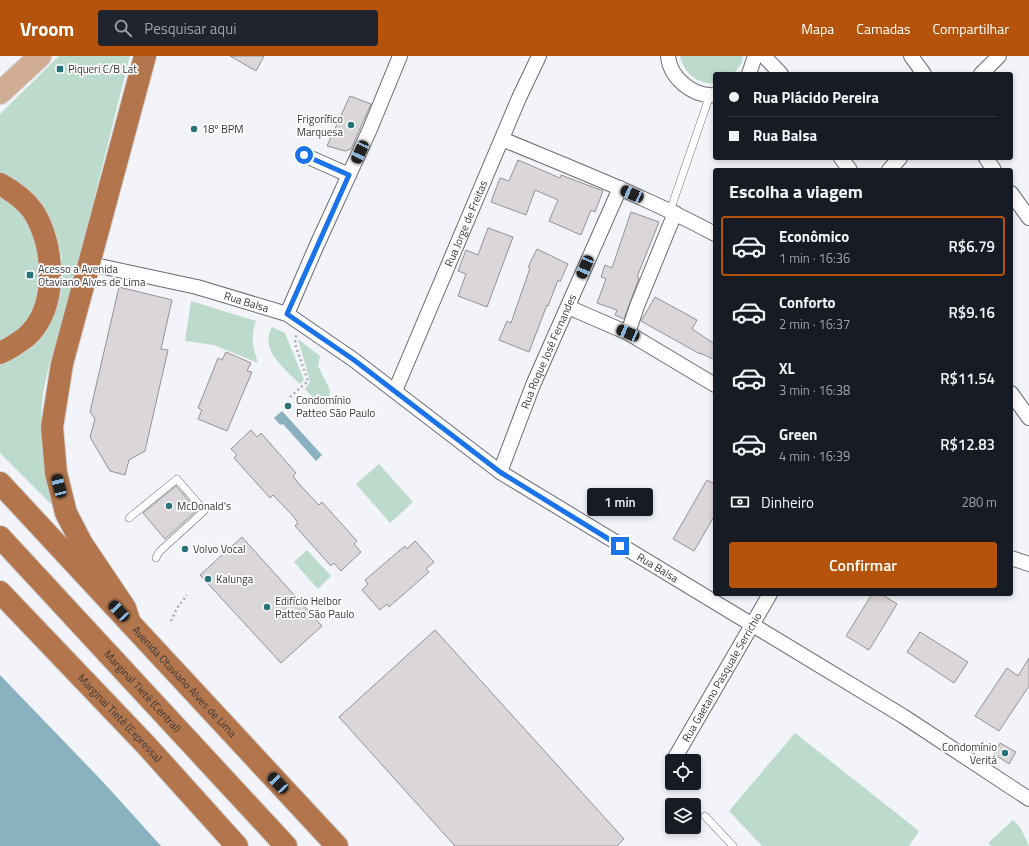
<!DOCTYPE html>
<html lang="pt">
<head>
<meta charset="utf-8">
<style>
  :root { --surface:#171b24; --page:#20242c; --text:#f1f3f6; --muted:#9ea1a6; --line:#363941; --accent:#b45309 }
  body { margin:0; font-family:"Titillium Web",sans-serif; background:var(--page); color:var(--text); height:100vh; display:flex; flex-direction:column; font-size:15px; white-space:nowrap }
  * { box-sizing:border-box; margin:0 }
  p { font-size:13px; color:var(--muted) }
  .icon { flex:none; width:22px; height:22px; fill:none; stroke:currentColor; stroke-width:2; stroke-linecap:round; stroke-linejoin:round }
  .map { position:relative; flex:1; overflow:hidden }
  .panel { position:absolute; left:713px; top:112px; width:300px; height:428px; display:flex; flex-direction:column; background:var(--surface); border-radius:4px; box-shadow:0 2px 6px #0003 }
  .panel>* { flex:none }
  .hud { position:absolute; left:713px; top:16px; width:300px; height:88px; border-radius:4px; box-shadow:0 2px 6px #0003; display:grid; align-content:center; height:88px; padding:0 16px; background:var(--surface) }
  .controls { position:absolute; left:665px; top:698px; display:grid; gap:8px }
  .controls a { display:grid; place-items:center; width:36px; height:36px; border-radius:4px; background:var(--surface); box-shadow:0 2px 6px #0003; font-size:20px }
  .end { position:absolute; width:18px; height:18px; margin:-9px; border:5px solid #1a73e8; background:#fff; box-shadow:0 0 0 2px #fff }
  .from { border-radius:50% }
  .bubble { position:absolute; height:28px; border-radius:4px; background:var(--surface); box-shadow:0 2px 6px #0003; font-size:13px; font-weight:600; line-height:28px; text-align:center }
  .car { position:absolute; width:12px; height:24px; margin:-12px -6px; border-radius:5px; box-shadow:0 0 3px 1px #0007; background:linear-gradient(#222 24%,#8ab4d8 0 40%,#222 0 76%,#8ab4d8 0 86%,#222 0) }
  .hud b { display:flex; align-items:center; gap:14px; height:38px; font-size:15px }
  .hud b+b { border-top:1px solid var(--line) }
  .hud i { width:10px; height:10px; background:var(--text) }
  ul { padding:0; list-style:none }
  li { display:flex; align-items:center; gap:12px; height:60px; margin:0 8px 6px; padding:0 8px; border:2px solid transparent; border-radius:4px }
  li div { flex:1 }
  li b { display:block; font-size:15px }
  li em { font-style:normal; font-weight:600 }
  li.current { border-color:var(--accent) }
  li>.icon { width:36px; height:36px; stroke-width:1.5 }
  h2 { padding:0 16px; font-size:18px; line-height:48px }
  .pay { display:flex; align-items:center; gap:10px; height:44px; padding:0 16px; font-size:15px }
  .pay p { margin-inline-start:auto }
  .primary-button { display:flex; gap:8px; margin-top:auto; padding:8px 16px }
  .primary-button a { flex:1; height:46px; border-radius:4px; background:var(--accent); color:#fff; font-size:16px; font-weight:600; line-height:46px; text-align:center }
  header { display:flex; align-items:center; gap:24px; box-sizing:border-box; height:56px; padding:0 20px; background:var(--accent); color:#fff }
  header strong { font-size:19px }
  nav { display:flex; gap:22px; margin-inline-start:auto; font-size:14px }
  .search { width:280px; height:36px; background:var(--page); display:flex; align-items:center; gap:10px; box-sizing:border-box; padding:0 14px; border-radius:4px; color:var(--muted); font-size:15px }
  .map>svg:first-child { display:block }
  .green { fill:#bddbcc }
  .water { fill:#8ab1c0 }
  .building { fill:#dad6da; stroke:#959195 }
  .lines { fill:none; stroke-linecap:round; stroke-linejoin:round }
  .lane-casing { stroke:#6a6b6f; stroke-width:8 }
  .street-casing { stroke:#6a6b6f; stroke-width:16 }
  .primary-casing { stroke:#cfcfd0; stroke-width:24 }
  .highway-casing { stroke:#cfcfd0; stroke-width:24 }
  .path { stroke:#aaacb0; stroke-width:2.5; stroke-dasharray:2 3; stroke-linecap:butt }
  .lane { stroke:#fff; stroke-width:7 }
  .street { stroke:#fff; stroke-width:14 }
  .primary { stroke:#d1ad94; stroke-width:22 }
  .highway { stroke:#b3764c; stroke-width:22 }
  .route { stroke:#1a73e8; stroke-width:5 }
  .poi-dot { fill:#29727c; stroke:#fff; stroke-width:1.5 }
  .labels { text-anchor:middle; stroke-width:3.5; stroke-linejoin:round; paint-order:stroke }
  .poi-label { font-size:11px; fill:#38383a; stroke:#fff; text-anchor:start }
  .street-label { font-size:11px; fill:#38383a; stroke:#fff }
</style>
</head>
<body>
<header>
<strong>Vroom</strong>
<div class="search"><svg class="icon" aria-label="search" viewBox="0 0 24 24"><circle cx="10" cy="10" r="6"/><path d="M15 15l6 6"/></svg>Pesquisar aqui</div>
<nav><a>Mapa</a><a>Camadas</a><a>Compartilhar</a></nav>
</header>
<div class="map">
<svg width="1029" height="790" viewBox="0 0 1029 790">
  <rect width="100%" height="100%" fill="#f2f4f9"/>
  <g class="green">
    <path d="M 59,0 L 130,0 C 110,79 90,159 70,238 C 61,275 46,310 42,347 C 39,380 46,412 52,444 L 51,448 L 0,397 L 0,306 L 59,232 L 62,201 L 54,176 L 0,117 L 0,58 Z"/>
    <path d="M 680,0 L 743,0 L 742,6 L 734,18 L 715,18 L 715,27 C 698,29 683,16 680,0 Z"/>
    <path d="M 0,139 L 3,140 C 10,147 19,154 24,162 C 46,193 47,242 23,273 C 18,279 7,284 0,288 Z"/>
    <path d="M 191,245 L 256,265 C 250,280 253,292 258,307 L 214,289 L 185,285 Z"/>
    <path d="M 272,271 L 285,277 L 304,324 L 300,328 C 285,313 259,294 272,271 Z"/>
    <polygon points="298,283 320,300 318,310 330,334 329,342 318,347 305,333 310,326"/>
    <polygon points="379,408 413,446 390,467 356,428"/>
    <polygon points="307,494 331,520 318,533 294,506"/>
    <polygon points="795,677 919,775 909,790 762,790 729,755"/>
    <polygon points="1013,764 1020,771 1029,790 991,790 988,787"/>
  </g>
  <g class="water">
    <polygon points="282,355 322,399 316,405 283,368 280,369 274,362"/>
    <polygon points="0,619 104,727 161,790 0,790"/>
  </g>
  <g class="building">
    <polygon points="230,0 264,0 256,15"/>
    <polygon points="350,40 371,48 351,93 345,95 327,90"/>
    <polygon points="518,104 560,122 561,119 603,135 595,156 591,154 581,179 549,165 558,144 535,134 526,159 491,146 500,122 509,125"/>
    <polygon points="631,156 659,166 637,221 639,222 624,263 615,259 617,254 597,247 606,223 601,221 605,209 612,212"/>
    <polygon points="488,172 513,181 487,251 458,240 466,218 458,215 466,194 478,199"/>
    <polygon points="537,193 568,208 560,226 558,224 548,250 547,249 529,296 499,284 507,265 511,267 530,212 528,211"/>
    <polygon points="119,231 172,244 161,293 168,294 145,395 129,404 125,419 110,415 90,381 95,363 90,356"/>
    <polygon points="655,241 697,264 692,273 715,288 715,304 700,297 700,298 641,265"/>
    <polygon points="226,296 251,307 247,315 252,316 227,375 198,363 202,354 198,352 218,302 222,304"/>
    <polygon points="251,374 257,381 261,377 296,417 293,420 300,429 319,449 322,446 357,485 354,488 361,496 341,515 334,507 331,510 295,470 298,467 293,460 273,439 270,442 234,402 237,399 231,393"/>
    <polygon points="707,424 715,428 715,459 694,495 673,483"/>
    <polygon points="176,430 197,454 165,483 143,457"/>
    <polygon points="242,481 322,570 281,607 200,519"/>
    <polygon points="415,485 434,506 426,513 429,516 389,551 387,548 380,554 362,534 368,528 365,524 405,490 407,493"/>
    <polygon points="872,538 881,538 897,548 869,594 846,580"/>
    <polygon points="435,574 624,783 617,790 455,790 339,661"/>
    <polygon points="920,576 968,606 954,627 907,596"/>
    <polygon points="1029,602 1029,630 999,675 975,660 1007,612 1018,620"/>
    <polygon points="1000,687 1016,696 1009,708 994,698"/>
  </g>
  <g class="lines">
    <defs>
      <g id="lane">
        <polyline points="670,155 710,39"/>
        <polyline points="129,462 177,423 203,453 204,455 159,496 156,502"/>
        <polyline points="705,760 733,790"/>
      </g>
      <g id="street">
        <path d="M 668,0 C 670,22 693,41 715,39"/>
        <polyline points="764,0 781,18"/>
        <polyline points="911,0 924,18"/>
        <polyline points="749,18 755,0"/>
        <polyline points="981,18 999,0"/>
        <path d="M 502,83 C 574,113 646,141 715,178"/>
        <polyline points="304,99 349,119"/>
        <polyline points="841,102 850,114"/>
        <polyline points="986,102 994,114"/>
        <polyline points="889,114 900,102"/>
        <polyline points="1011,137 1029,162"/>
        <path id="s1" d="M 90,208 L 197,231 L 287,258 L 354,304 L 500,416 L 903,660 L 1029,743"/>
        <polyline points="568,251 628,277 715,329"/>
        <polyline points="287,258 316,191 370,73 400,0"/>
        <polyline points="628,277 637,250 675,157"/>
        <path id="s2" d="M 395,335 L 519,42 L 539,0"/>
        <polyline points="1011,337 1029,362"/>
        <path id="s3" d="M 500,416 L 533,329 L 620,132"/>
        <polyline points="1011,502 1029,508"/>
        <path id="s4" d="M 673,705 L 770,538"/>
      </g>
      <polyline id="primary" points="0,37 40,0"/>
      <g id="highway">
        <path d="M 0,128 C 13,135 24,143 33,155 C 55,189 59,252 26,281 C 18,287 9,293 0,297"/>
        <path id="s5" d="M 0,427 L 337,790"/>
        <path id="s6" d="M 0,481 L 286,790"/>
        <path id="s7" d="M 0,536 L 146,689 L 237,790"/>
        <polyline points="130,567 125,552 82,488 66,457 56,417 52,371 62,308 145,0"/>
      </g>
    </defs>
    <use href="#lane" class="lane-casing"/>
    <use href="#street" class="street-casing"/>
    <use href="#primary" class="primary-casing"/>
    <use href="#highway" class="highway-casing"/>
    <g class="path">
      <polyline points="290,341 308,325 295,288 296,279"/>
      <polyline points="171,565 177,552 187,539"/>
    </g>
    <use href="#lane" class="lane"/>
    <use href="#street" class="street"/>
    <use href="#primary" class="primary"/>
    <use href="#highway" class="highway"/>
  </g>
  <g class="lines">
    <polyline class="route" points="304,99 349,119 287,258 354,304 500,416 620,490"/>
  </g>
  <g class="poi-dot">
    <rect x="56" y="9" width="8" height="8" rx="2"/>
    <circle cx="351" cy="69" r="4"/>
    <circle cx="194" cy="73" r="4"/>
    <rect x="26" y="215" width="8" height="8" rx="2"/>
    <circle cx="288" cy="350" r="4"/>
    <circle cx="169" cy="450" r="4"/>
    <circle cx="185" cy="493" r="4"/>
    <circle cx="208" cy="523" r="4"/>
    <circle cx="267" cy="551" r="4"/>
    <circle cx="1005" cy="697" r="4"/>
  </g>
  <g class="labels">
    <g class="poi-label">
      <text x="68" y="17">Piqueri C/B Lat</text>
      <text x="343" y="67" text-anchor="end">Frigorífico<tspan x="343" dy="13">Marquesa</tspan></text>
      <text x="202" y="77">18º BPM</text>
      <text x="38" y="217">Acesso a Avenida<tspan x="38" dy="13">Otaviano Alves de Lima</tspan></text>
      <text x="296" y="348">Condomínio<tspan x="296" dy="13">Patteo São Paulo</tspan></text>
      <text x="177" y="454">McDonald's</text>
      <text x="193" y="497">Volvo Vocal</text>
      <text x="216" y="527">Kalunga</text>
      <text x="275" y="549">Edifício Helbor<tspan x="275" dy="13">Patteo São Paulo</tspan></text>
      <text x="997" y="695" text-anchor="end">Condomínio<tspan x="997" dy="13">Veritá</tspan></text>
    </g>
    <g class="street-label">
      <text dy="4" stroke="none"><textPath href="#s2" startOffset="182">Rua Jorge de Freitas</textPath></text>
      <text dy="4" stroke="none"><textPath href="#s1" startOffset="161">Rua Balsa</textPath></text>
      <text dy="4" stroke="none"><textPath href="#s3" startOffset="130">Rua Roque José Fernandes</textPath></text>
      <text dy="4" stroke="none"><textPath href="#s1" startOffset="653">Rua Balsa</textPath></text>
      <text dy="4" stroke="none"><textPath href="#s4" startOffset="97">Rua Gaetano Pasquale Serrichio</textPath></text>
      <text dy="4" stroke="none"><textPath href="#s5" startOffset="271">Avenida Otaviano Alves de Lima</textPath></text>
      <text dy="4" stroke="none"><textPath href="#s6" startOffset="210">Marginal Tietê (Central)</textPath></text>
      <text dy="4" stroke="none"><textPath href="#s7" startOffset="174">Marginal Tietê (Expressa)</textPath></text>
    </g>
  </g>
</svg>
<div class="controls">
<a><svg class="icon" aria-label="locate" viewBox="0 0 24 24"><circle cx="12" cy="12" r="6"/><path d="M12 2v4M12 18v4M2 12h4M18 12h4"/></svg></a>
<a><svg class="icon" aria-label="layers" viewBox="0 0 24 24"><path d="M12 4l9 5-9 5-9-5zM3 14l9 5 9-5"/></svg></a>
</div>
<i class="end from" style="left:304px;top:99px"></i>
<i class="end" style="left:620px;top:490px"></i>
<div class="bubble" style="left:587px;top:432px;width:66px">1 min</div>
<i class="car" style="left:360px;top:96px;rotate:205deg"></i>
<i class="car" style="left:632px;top:138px;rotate:294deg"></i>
<i class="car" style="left:585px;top:211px;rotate:203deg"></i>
<i class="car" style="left:628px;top:277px;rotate:293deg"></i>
<i class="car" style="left:59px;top:430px;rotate:346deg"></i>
<i class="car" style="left:119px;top:555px;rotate:317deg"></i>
<i class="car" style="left:278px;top:727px;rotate:317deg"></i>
<div class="hud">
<b><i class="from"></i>Rua Plácido Pereira</b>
<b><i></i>Rua Balsa</b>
</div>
<section class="panel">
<h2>Escolha a viagem</h2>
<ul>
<li class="current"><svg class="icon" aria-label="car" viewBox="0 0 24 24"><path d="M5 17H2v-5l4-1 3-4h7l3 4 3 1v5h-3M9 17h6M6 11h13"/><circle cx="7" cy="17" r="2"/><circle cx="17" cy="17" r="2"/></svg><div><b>Econômico</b><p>1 min · 16:36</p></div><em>R$6.79</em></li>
<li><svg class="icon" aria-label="car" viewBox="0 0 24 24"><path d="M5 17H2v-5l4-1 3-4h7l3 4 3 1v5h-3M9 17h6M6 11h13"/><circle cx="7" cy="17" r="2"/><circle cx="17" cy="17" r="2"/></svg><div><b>Conforto</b><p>2 min · 16:37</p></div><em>R$9.16</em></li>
<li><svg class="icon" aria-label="car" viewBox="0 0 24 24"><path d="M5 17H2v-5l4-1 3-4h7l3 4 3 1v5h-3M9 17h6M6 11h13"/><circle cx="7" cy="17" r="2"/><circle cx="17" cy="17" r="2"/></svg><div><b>XL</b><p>3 min · 16:38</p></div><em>R$11.54</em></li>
<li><svg class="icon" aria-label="car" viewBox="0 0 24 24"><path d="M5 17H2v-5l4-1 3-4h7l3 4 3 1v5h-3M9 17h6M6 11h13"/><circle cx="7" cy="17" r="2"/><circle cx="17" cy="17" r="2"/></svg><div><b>Green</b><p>4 min · 16:39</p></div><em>R$12.83</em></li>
</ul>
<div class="pay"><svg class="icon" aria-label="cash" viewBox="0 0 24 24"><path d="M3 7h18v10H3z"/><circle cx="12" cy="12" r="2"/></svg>Dinheiro<p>280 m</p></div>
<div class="primary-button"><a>Confirmar</a></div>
</section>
</div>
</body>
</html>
